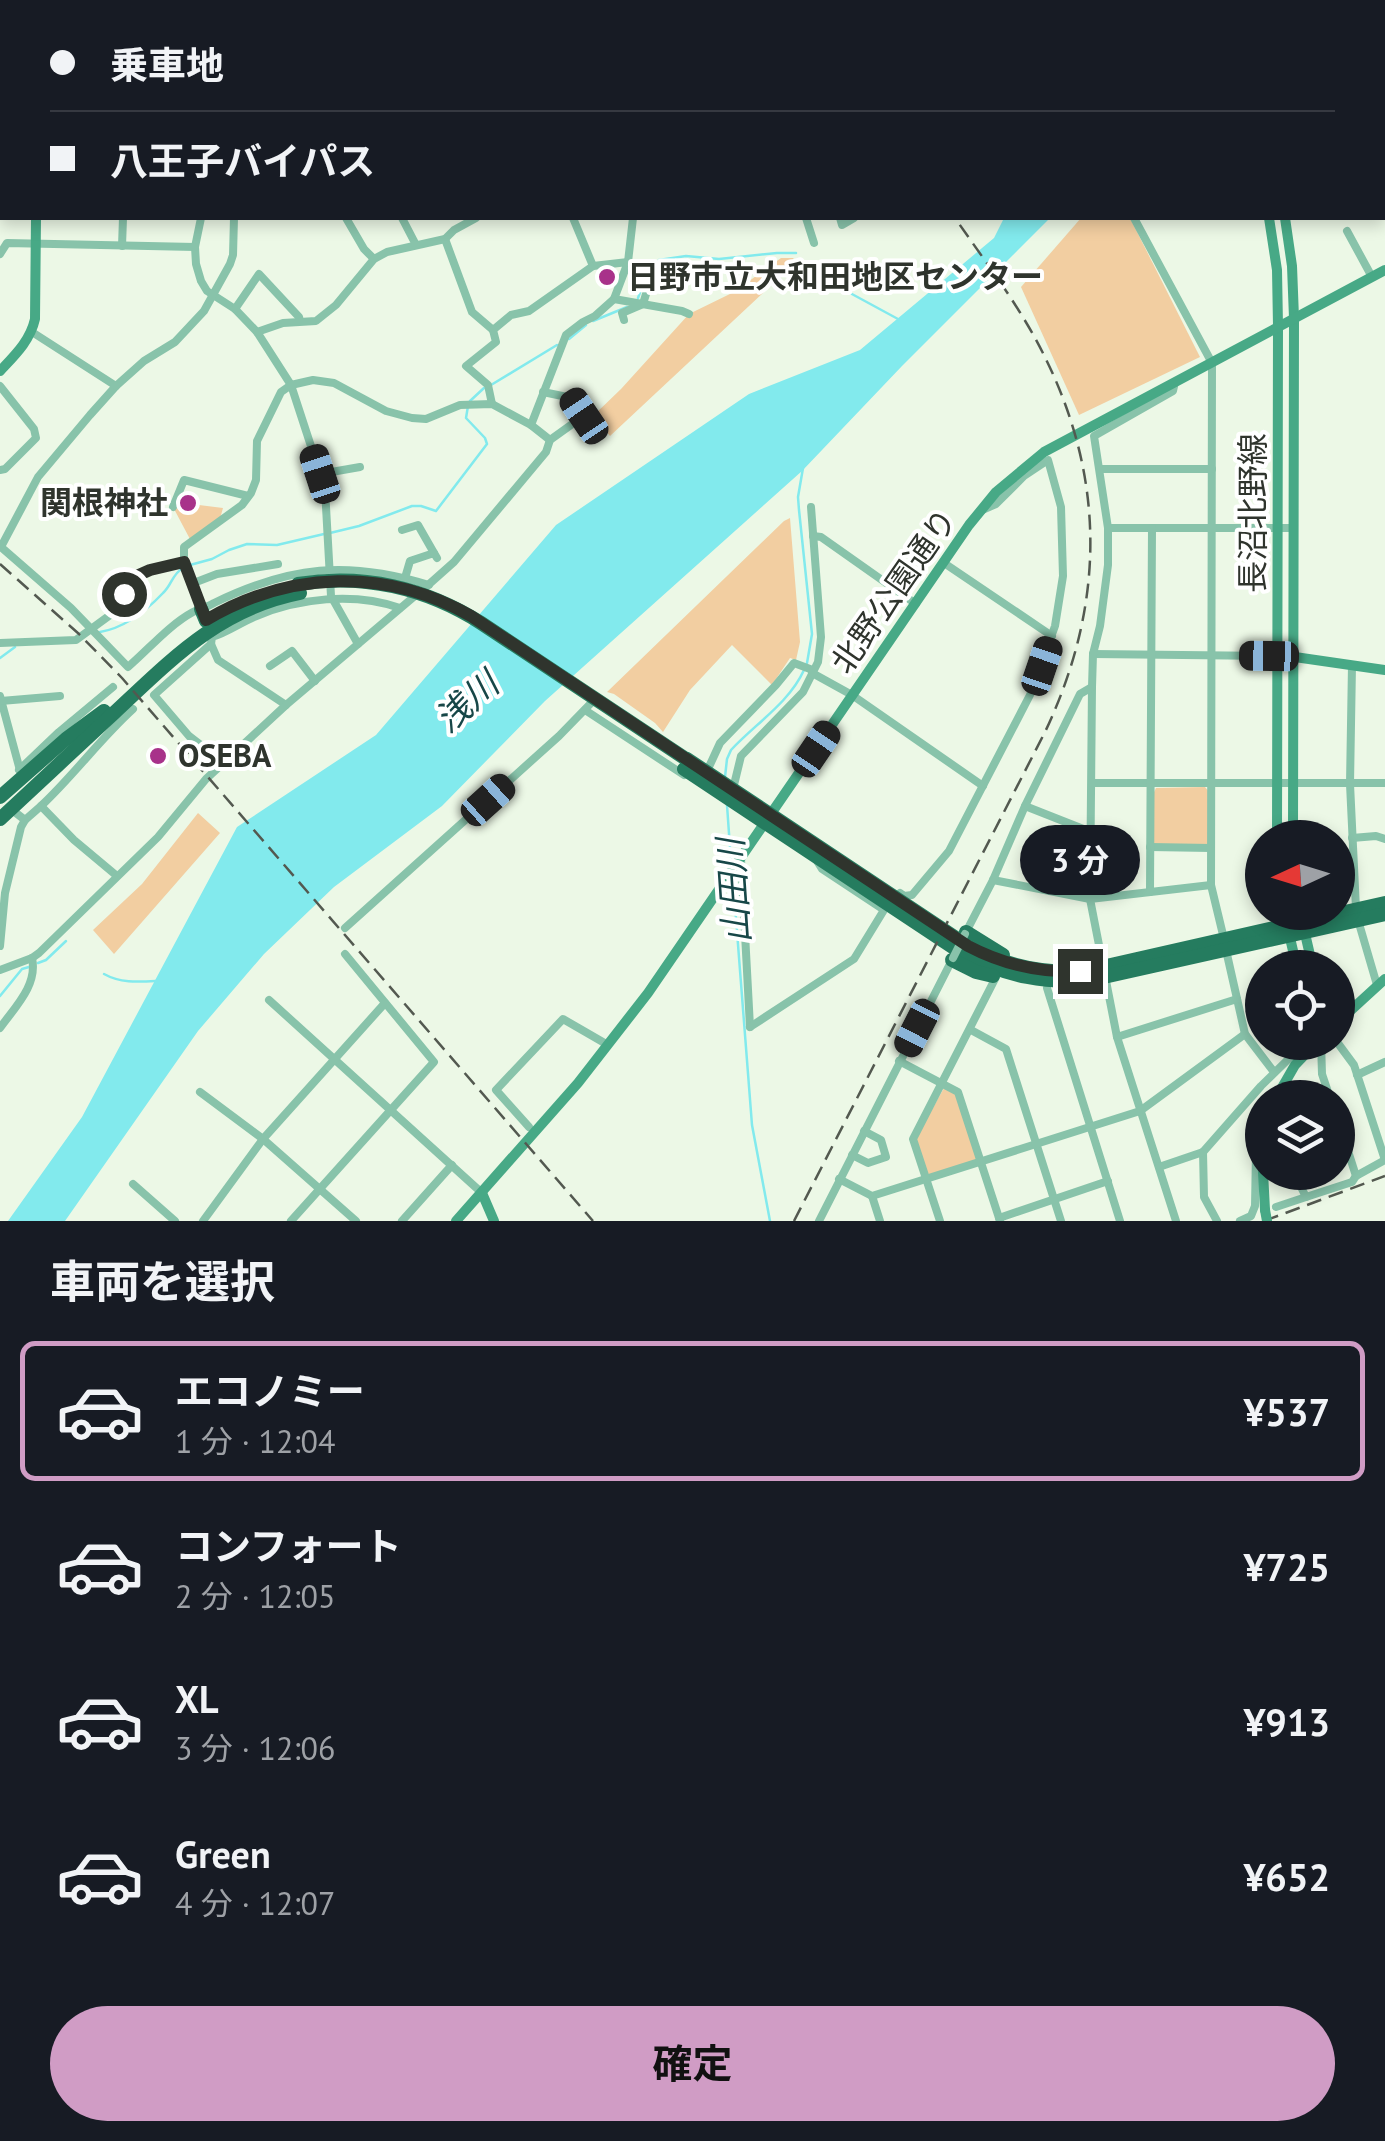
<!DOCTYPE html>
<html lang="ja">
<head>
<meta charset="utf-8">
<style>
  :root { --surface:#171b24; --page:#242831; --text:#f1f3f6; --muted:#9ea1a6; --line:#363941; --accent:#d09cc5 }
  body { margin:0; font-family:"PT Sans","Noto Sans JP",sans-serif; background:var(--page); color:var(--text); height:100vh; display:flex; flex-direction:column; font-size:38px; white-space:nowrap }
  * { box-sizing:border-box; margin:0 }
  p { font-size:32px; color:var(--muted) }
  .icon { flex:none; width:55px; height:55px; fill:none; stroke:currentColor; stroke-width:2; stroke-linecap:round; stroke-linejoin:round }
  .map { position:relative; height:1221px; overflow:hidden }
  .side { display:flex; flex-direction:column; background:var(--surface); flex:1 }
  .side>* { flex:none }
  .guide { position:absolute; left:0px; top:0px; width:1385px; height:220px; box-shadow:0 5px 15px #0003; display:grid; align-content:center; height:220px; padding:0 50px; background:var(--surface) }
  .needle { width:65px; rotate:266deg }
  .buttons { position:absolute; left:1245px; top:820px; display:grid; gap:20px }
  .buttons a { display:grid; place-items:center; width:110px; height:110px; border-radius:50%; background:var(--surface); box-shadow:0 5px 15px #0003; font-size:50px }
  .end { position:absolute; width:45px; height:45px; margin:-22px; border:12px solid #2f342d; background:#fff; box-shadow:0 0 0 5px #fff }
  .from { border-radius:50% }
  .bubble { position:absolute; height:70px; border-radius:35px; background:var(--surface); box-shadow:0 5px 15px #0003; font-size:32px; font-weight:700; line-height:70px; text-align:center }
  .car { position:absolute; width:30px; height:60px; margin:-30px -15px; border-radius:12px; box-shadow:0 0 8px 2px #0007; background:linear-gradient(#222 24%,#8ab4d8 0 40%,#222 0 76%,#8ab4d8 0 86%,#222 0) }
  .guide b { display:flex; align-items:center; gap:35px; height:95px; font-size:38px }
  .guide b+b { border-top:2px solid var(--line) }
  .guide i { width:25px; height:25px; background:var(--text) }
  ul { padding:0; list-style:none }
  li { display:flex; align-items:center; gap:30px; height:140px; margin:0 20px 15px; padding:0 30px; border:5px solid transparent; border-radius:15px }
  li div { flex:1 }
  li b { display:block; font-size:38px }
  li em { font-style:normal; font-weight:700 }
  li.current { border-color:var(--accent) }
  li>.icon { width:90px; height:90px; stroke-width:1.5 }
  h2 { padding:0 50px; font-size:45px; line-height:120px }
  .cta { display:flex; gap:20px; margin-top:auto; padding:20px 50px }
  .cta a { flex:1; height:115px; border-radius:60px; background:var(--accent); color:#111; font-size:40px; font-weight:700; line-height:115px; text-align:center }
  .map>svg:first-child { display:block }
  .green { fill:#f2cea1 }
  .water { fill:#82eaed }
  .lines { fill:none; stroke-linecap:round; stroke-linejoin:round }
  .stream { stroke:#82eaed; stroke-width:2.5 }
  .street { stroke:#88c3aa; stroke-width:8 }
  .secondary { stroke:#47a986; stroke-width:10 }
  .highway { stroke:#257c5f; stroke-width:14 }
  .rail { stroke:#535950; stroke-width:2.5; stroke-dasharray:15 8; stroke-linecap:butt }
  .street-bridge { stroke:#88c3aa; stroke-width:8 }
  .secondary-bridge { stroke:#47a986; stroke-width:10 }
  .highway-bridge { stroke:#257c5f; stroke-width:14 }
  .route { stroke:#2f342d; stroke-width:12 }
  .poi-dot { fill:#a8328a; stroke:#fff; stroke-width:4 }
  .labels { text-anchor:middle; stroke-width:8; stroke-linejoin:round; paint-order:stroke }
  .poi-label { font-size:32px; font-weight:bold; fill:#2f342d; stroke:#fff; text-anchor:start }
  .street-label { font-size:32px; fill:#2f342d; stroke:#fff }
  .water-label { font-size:35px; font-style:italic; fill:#174748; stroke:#fff }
</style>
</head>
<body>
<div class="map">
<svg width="1385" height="1221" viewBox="0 0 1385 1221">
  <rect width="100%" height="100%" fill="#ecf8e6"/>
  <g class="green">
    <polygon points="1081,218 1130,218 1200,357 1079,415 1021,287"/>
    <polygon points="781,258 793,258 796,262 610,436 593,416 621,389 689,314 734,292"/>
    <polygon points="199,505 223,508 219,522 191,541 173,507 192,513"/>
    <polygon points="790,518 800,642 796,660 790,658 772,685 732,645 690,690 663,732 655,723 614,694 607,692 784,521"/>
    <polygon points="1205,787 1209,792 1208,845 1153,844 1154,792 1156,788"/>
    <polygon points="198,813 220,833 114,954 93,930 142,884"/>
    <polygon points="944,1088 957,1092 977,1158 976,1161 930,1175 927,1173 916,1138"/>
  </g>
  <polygon class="water" points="1004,218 1050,218 902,366 802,471 545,701 442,806 334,887 264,954 198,1031 65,1221 8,1221 82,1117 237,827 376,735 556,525 749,394 860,350 994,238"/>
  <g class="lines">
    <g class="stream">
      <polyline points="1018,2 1019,0"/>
      <polyline points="808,268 815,274 898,319"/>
      <polyline points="638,298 643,284 659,260 686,256 719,259 777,253 796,253"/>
      <polyline points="593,321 627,307"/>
      <polyline points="569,339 586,325"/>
      <polyline points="491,385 557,345"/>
      <polyline points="470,401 484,388"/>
      <polyline points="803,468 798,497 799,510 812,634 807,663"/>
      <polyline points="330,533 359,526 412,506 421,506 436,511 487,444 485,438 466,418 468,406"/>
      <polyline points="190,565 212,559 229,550 247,544 277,545 324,534"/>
      <path d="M 100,632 C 124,628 146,611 163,593 C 172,585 172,574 183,568"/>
      <polyline points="0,658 15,647"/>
      <path d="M 725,777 L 727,759 L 731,750 C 755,724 789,703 804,670"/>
      <polyline points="727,805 731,862"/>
      <polyline points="733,880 752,1125 770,1221"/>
      <polyline points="38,963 46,960 66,941"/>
      <path d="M 104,974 C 120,983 137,982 156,981"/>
      <polyline points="0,996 22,969 29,967"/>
    </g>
    <g class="street">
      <polyline points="303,0 303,2"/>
      <polyline points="591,0 592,2"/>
      <polyline points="630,0 631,2"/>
      <polyline points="648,0 651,2"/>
      <polyline points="1059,0 1065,2"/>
      <polyline points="125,2 125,0"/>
      <polyline points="192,2 192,0"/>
      <polyline points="335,2 336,0"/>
      <polyline points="375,2 376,0"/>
      <polyline points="469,2 473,0"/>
      <polyline points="504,2 509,0"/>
      <polyline points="568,2 573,0"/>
      <polyline points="705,2 711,0"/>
      <polyline points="761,2 763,0"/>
      <polyline points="1001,2 1003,0"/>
      <polyline points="1284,2 1286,0"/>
      <polyline points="1382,179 1385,184"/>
      <polyline points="201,218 195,247 196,264 201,281 207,291 235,309 257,332 291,385 325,489 331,596 358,644"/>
      <path d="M 234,218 L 233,255 L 230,264 L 204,311 L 175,342 L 144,361 L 116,386 L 90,415 L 38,477 L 1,547 L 71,608 L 128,667 C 149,649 169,625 193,612 C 199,609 207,607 214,603 C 290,566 348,560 429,585"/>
      <polyline points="346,218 364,249 374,259"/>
      <polyline points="402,218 415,243"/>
      <polyline points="573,218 593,266"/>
      <polyline points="806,218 814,243"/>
      <polyline points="840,218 842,225 854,218"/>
      <polyline points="1134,218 1212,363 1211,885 1224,939"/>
      <polyline points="1347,231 1372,277"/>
      <polyline points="445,239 472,312 493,330"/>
      <polyline points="122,246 123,218"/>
      <polyline points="0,254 7,243 195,247"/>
      <polyline points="614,299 682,311 689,314"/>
      <polyline points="235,309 259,274 299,317 300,321"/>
      <polyline points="624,320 622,313 643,304 649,284 661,265"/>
      <polyline points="32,332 116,386"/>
      <polyline points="257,332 283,323 316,321 336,305 374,259 387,252 445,239 454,230 476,218"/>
      <polyline points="0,386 34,429 36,438 5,469 0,470"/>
      <polyline points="543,392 572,398 584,416"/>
      <polyline points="492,404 488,385 466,366 496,342 493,330 511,315 529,311 593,266 628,262"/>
      <polyline points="550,440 531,425 566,335 583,322 595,316 614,299 628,262 633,218"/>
      <polyline points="1100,469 1212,469"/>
      <polyline points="320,474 360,467"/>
      <polyline points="173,507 184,480 248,496"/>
      <polyline points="1108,528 1293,528"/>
      <polyline points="402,530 418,525 434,553"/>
      <polyline points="813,536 821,537 916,604"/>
      <polyline points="944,563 1052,636"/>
      <polyline points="405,578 410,561 434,553 437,558"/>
      <polyline points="191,584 217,574 278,564"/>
      <polyline points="427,586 454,562 546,452 550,440 589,412 593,416"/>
      <polyline points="201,609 184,562 184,547 242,505 251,493 256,480 257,441 281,392 291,385 313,380 334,383 386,411 412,418 426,419 460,405 492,404 531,425"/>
      <polyline points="0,643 76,640 117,610 132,578 149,570 184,562"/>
      <polyline points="211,644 154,695 189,736 224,763"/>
      <polyline points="1093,654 1277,656"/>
      <polyline points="1352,665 1350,784 1356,909"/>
      <polyline points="270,666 292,651 315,681"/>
      <polyline points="1092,687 1090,899 1117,1037 1176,1221"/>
      <polyline points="0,696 21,774"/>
      <polyline points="1,701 60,696"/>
      <path d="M 286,705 L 218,660 L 211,644 L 212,637 C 226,633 240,623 254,617 C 298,598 354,592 400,608"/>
      <polyline points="585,710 684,775"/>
      <polyline points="708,769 720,743 776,685 794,663 810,669 814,674 852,695 983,786"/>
      <polyline points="19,770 59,732 113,687"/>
      <polyline points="1092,783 1385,783"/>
      <polyline points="733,789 741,756 803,692 818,662 821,637 811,507"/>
      <path d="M 41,806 C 74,775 100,739 133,709"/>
      <polyline points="1025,806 1091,832"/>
      <polyline points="25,820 41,806 74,840 117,876"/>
      <polyline points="1352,838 1376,836 1385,839"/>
      <polyline points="1150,847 1211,848"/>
      <polyline points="741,859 750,1027"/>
      <polyline points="993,880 1090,899 1211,885"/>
      <polyline points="1150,892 1152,528"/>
      <polyline points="900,893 904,896 912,895 949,851 1030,695 1055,626 1063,576 1061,507 1048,460 1024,476 996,504 980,511"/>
      <polyline points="1358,920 1377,985"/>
      <polyline points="345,928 559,736 596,698"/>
      <polyline points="965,934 993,880 1025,806 1080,694 1092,687 1093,654 1100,626 1108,565 1108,528 1094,436 1173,391 1175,382"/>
      <polyline points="0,946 5,893 21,827 25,820 16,813"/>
      <polyline points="1226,950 1245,1034 1274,1072"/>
      <polyline points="0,970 32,958 39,953 158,837 206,779 286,705 416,595"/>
      <polyline points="1047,988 1120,1221"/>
      <polyline points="269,1000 482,1193"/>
      <polyline points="750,1027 854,959 884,910 822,869 817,861"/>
      <path d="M 0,1028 C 15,1007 38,985 32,958"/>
      <polyline points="971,1030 1006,1049 1061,1221"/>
      <polyline points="1117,1037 1237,999"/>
      <polyline points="1321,1042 1322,1074 1330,1098"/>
      <polyline points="1337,1042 1354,1065 1385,1160"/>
      <polyline points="899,1061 958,1092 1000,1221"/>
      <polyline points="1357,1075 1385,1062"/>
      <polyline points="200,1092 263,1139 356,1221"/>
      <polyline points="1338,1120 1356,1176"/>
      <polyline points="529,1127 496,1090 563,1019 608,1045"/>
      <polyline points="1203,1152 1204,1197 1217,1221"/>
      <polyline points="852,1155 868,1163 886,1157 881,1140 864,1131"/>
      <polyline points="1159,1167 1203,1152 1261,1086 1306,1042"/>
      <polyline points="1297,1172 1297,1179 1306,1197 1352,1182 1356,1176 1385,1160"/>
      <polyline points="839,1179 872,1196 1140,1111 1245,1034"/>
      <polyline points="133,1184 175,1221"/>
      <polyline points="872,1196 880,1221"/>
      <polyline points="1276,1207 1306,1197"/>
      <polyline points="999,1218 1108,1181"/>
      <polyline points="203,1221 263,1139 385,1003"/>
      <polyline points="291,1221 434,1062 345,954"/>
      <polyline points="402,1221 452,1165"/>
      <polyline points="819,1221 953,958"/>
      <polyline points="940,1221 913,1139 996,977"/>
      <polyline points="1240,1221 1251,1216 1255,1206 1256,1153 1262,1111"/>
    </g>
    <g class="secondary">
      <polyline points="752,0 755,2"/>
      <polyline points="39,2 39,0"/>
      <polyline points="0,15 2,15"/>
      <polyline points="1382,102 1385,100"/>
      <polyline points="0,144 2,144"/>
      <polyline points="1269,218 1277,270 1278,326 1277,838"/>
      <polyline points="1285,218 1292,266 1294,318 1293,838"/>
      <path d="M 0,371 C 15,355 30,341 35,319 L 36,218"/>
      <polyline points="1288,656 1385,670"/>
      <polyline points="1284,912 1297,968"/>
      <polyline points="1300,912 1313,968"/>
      <polyline points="1338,1022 1385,979"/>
      <polyline points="1276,1098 1295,1065 1317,1042"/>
      <polyline points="1263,1172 1265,1210"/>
      <polyline points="482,1193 494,1221"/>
      <polyline points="456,1221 578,1083 648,993 969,525 996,492 1044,452 1385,270"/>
    </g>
    <g class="highway">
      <polyline points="201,609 206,621"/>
      <path d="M 687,759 L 968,946 C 1008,967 1048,976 1093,969 L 1385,903"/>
      <path d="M 684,769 L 963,954 C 1006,976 1047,985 1095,979 L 1385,914"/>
      <polyline points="0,797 66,739 104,711"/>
      <path d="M 0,819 C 38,784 76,748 114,713 C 172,659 219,609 300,593"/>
      <polyline points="966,932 1003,955"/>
      <polyline points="952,960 976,972 993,976"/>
    </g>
    <g class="rail">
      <polyline points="837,0 838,2"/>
      <polyline points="0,564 79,634 122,678 593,1221"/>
      <path d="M 794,1221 L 1045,732 C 1108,599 1106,468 1035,338 C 1012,296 982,257 955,218"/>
      <polyline points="1264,1221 1385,1176"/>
    </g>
    <polyline class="street-bridge" points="953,958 965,934"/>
    <polyline class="secondary-bridge" points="1265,1210 1267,1221"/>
    <path class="highway-bridge" d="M 298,584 C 363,573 426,588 481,623 L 686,759"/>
  </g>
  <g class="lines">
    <path class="route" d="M 124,594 L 132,578 L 150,570 L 184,562 L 206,620 C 289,571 386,567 471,616 L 968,946 C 1004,965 1039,973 1080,971"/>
  </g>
  <g class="poi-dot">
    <circle cx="607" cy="277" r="10"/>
    <circle cx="188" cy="503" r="10"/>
    <circle cx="158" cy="756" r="10"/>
  </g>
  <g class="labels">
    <g class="poi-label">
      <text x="627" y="288">日野市立大和田地区センター</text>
      <text x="168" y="514" text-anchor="end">関根神社</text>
      <text x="178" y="767">OSEBA</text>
    </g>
    <g class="street-label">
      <text transform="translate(1253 513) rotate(-90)" y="11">長沼北野線</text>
      <text transform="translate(894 591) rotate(-55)" y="11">北野公園通り</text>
    </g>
    <g class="water-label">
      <text transform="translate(467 702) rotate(-41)" y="12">浅川</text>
      <text transform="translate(734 891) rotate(-94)" y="12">山田川</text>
    </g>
  </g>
</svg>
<div class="buttons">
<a><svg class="needle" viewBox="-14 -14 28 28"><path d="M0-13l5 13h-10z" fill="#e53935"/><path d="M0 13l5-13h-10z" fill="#9ea1a6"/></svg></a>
<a><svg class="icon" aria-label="locate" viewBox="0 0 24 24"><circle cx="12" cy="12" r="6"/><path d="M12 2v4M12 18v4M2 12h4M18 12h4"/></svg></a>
<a><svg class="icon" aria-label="layers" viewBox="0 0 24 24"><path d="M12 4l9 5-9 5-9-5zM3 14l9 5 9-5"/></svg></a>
</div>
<i class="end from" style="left:124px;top:594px"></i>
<i class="end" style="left:1080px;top:971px"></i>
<div class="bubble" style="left:1020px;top:825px;width:120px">3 分</div>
<i class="car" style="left:584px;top:416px;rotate:326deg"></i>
<i class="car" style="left:320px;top:474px;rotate:342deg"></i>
<i class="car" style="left:1269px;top:656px;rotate:271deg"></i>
<i class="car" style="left:1042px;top:666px;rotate:19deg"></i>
<i class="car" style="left:816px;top:749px;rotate:34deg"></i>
<i class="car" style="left:488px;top:800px;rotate:48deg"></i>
<i class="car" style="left:917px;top:1028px;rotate:207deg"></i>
<div class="guide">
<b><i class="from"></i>乗車地</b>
<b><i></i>八王子バイパス</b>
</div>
</div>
<section class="side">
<h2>車両を選択</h2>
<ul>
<li class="current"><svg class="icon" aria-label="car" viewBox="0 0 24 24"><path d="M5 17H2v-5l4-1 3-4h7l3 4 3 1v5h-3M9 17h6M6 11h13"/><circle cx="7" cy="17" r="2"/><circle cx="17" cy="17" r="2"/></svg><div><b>エコノミー</b><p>1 分 · 12:04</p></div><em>¥537</em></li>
<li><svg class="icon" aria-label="car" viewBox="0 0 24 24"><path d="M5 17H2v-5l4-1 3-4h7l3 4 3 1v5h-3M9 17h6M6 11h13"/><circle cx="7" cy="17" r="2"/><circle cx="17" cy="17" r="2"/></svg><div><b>コンフォート</b><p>2 分 · 12:05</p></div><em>¥725</em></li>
<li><svg class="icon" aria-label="car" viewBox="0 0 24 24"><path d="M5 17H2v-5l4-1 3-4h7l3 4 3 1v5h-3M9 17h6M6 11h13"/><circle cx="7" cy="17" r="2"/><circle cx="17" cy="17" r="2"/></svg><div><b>XL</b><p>3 分 · 12:06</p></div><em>¥913</em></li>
<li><svg class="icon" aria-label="car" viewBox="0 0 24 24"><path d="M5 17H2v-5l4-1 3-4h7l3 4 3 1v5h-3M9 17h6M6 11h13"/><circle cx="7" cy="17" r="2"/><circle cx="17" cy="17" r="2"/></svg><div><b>Green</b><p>4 分 · 12:07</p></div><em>¥652</em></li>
</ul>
<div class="cta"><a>確定</a></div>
</section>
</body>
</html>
